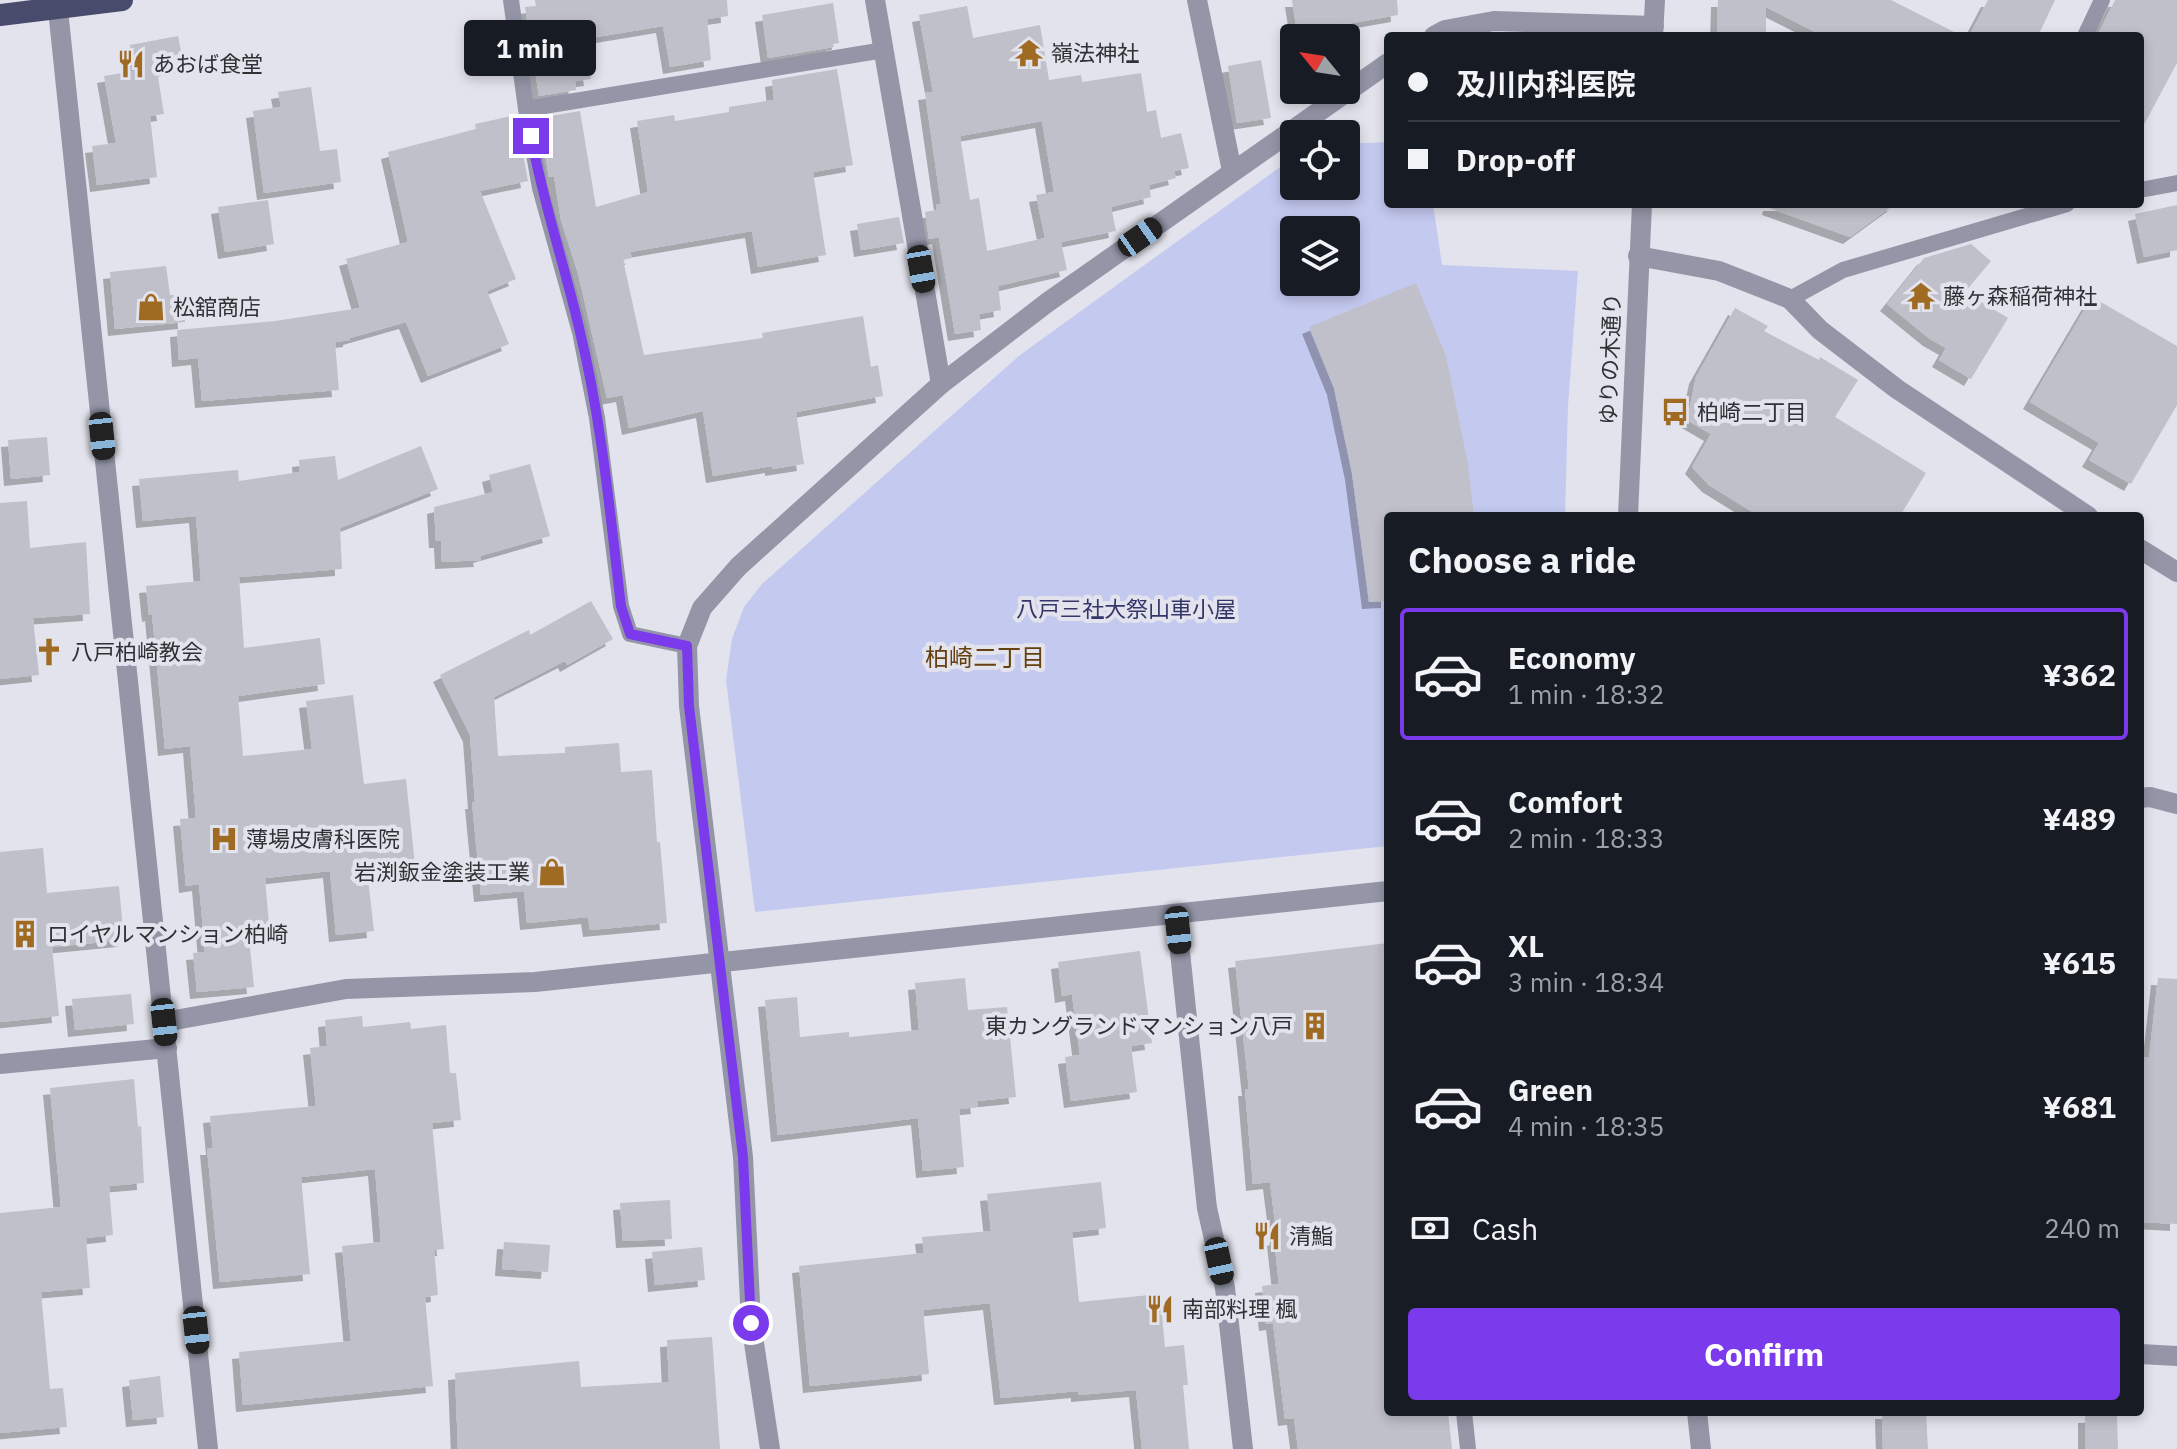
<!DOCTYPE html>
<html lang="en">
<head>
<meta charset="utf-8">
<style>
  :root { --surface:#171b24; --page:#242831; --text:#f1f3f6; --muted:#9ea1a6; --line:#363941; --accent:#7c3aed }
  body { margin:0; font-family:"IBM Plex Sans","Noto Sans JP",sans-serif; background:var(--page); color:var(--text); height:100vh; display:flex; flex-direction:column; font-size:30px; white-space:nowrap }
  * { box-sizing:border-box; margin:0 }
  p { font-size:26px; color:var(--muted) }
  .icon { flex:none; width:44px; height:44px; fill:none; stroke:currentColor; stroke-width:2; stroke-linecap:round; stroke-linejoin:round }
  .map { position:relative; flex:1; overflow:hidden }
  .drawer { position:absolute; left:1384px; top:512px; width:760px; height:904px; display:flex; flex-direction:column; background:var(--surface); border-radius:8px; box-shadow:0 4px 12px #0003 }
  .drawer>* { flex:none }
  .guide { position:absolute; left:1384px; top:32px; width:760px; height:176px; border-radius:8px; box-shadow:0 4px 12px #0003; display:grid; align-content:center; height:176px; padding:0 24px; background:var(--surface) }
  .needle { width:52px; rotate:300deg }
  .controls { position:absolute; left:1280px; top:24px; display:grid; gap:16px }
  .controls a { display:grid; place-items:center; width:80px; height:80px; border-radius:8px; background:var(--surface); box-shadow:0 4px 12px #0003; font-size:40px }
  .end { position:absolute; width:36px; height:36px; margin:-18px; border:10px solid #7c3aed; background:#fff; box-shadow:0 0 0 4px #fff }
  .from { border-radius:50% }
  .bubble { position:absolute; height:56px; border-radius:8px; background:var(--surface); box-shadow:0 4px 12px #0003; font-size:26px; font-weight:700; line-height:56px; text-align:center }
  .car { position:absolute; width:24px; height:48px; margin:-24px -12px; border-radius:10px; box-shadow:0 0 6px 2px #0007; background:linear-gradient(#222 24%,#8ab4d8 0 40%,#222 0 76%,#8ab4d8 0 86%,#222 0) }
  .guide b { display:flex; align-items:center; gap:28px; height:76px; font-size:30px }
  .guide b+b { border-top:2px solid var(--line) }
  .guide i { width:20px; height:20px; background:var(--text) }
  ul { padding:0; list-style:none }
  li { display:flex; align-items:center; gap:24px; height:132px; margin:0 16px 12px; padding:0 8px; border:4px solid transparent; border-radius:8px }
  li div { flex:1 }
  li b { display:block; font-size:30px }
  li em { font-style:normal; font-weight:700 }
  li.on { border-color:var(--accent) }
  li>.icon { width:72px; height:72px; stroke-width:1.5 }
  h2 { padding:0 24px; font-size:36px; line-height:96px }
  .pay { display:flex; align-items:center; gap:20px; height:88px; padding:0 24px; font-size:30px }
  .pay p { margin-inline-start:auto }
  .button { display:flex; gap:16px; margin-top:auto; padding:16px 24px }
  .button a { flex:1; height:92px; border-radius:8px; background:var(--accent); color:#fff; font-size:32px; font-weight:700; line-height:92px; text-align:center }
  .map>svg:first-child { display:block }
  .green { fill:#c4c9f0; fill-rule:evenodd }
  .building { fill:#bfc0c9; fill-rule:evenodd; filter:url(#shadow) }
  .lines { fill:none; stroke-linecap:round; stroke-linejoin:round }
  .service { stroke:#9496a8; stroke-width:16 }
  .minor { stroke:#9496a8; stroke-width:20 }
  .tertiary { stroke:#9496a8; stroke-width:20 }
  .trunk { stroke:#484b6c; stroke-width:22 }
  .route { stroke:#7c3aed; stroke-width:10 }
  .labels { text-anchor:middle; stroke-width:8; stroke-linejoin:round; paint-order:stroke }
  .poi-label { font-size:22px; fill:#303134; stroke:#e2e3ec; text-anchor:start }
  .street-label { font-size:22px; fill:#303134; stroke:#e2e3ec }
  .park-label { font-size:22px; fill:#343669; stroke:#e2e3ec }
  .neighbourhood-label { font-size:24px; fill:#66410f; stroke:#e2e3ec }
</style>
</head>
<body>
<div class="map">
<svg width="2177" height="1449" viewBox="0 0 2177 1449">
  <defs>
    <filter id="shadow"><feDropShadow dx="-7" dy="7" stdDeviation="0" flood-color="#0004"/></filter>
  </defs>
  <rect width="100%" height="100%" fill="#e2e3ec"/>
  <path class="green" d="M 1388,142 L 1388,204 L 1433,204 L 1442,265 L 1578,271 L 1568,406 L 1565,516 L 1388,516 L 1388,846 L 755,912 L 726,680 L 732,639 L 744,607 L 762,584 L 1020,355 L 1294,157 L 1294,186 L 1346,186 L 1346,144 ZM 1294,230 L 1346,230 L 1346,282 L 1294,282 Z"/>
  <g class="building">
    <polygon points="535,0 727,0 728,16 707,19 711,60 670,67 663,26 585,39 591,79 575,81 576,90 539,96 525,7 536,6"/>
    <polygon points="1292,0 1397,0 1398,15 1324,28 1326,38 1298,38"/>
    <polygon points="1718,0 1891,0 1962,36 1823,36 1766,7 1766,36 1717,36"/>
    <polygon points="1988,0 2055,0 2038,36 1969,36"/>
    <polygon points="2115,0 2177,0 2177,63 2140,132 2140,36 2097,36"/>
    <polygon points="833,3 839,43 833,44 834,47 768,58 762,15"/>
    <path d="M 967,6 L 973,38 L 1040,25 L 1049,80 L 1081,75 L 1082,82 L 1141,73 L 1147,112 L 1156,110 L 1161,138 L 1181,133 L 1189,168 L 1174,171 L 1176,178 L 1149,185 L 1151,197 L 1111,207 L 1116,231 L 1061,242 L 1067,270 L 998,286 L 1001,310 L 979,314 L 981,330 L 955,334 L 939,237 L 929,239 L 925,212 L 936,210 L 936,205 L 941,204 L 925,93 L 933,92 L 919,15 ZM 1042,121 L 1054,192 L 1036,195 L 1045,238 L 987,251 L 979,198 L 970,200 L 960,136 Z"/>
    <polygon points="178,36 184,66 157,71 164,114 150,116 157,177 97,185 92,146 116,143 104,76 134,71 130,45"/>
    <polygon points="1261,60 1271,118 1237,123 1228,66"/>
    <polygon points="837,69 853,165 813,172 826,255 758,267 752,231 630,252 632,258 623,260 644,355 763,338 762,333 863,316 871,367 878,365 883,396 796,412 804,464 772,469 772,466 713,476 703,411 629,428 623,395 607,398 578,273 561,220 554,176 549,177 539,118 580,111 596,207 648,192 637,121 674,115 675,121 729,112 729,107 774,100 772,80"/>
    <polygon points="311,87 320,151 337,149 341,182 264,193 253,111 281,107 278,92"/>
    <polygon points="516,115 528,181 480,191 516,279 487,291 509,344 428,376 406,322 350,338 350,340 335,342 339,390 202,401 198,358 179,360 177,330 275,321 360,308 346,259 408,242 388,152 476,129 475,124"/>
    <polygon points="268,200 274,244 225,252 218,207"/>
    <polygon points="1770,204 1895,204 1850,237 1769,208"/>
    <polygon points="2177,205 2177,250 2144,257 2135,214"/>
    <polygon points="899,217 904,243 861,250 857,224"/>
    <polygon points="1971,244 1991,261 1965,292 2008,318 1971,379 1939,360 1946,348 1930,339 1887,304 1924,258"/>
    <polygon points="166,266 170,295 183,294 185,322 115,329 110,272"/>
    <polygon points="1416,283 1446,356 1468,464 1474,516 1388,516 1388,601 1369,602 1352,473 1334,388 1309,327"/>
    <polygon points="2092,297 2177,346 2177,405 2131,484 2089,460 2099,443 2030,402"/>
    <polygon points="1735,308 1768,326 1764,331 1819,360 1820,357 1858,380 1835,417 1926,473 1900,516 1759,516 1709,485 1692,467 1711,434 1687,420 1696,377"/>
    <polygon points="47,437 50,475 11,479 8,440"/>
    <polygon points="421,446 438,489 340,528 342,569 239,577 244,648 320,638 325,684 238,696 243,756 312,749 306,701 353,695 364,784 406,779 415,865 367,870 374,931 336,935 330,871 265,878 270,936 249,938 254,987 197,992 193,953 205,952 199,884 186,886 180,819 196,818 190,746 165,749 152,614 149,615 146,586 201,581 196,516 143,521 139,479 238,470 239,481 300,472 299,460 335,456 338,480"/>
    <polygon points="530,464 550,536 480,556 481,560 442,562 441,541 436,541 434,507 493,492 489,475"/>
    <polygon points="27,501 30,548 86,542 90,614 33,618 39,675 0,679 0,503"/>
    <polygon points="591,601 613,639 567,665 565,661 494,697 498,756 565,753 565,747 619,743 621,772 652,770 657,842 660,842 667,923 590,930 588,917 527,923 524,891 481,895 472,802 475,802 470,735 440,675 529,630 530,635"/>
    <polygon points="43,848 47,893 119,886 124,940 52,947 59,1016 0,1022 0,852"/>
    <polygon points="1388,943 1388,1412 1448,1412 1452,1449 1298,1449 1294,1418 1285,1419 1273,1323 1266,1324 1262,1286 1279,1284 1274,1239 1277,1238 1270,1182 1253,1184 1245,1089 1249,1089 1235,961"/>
    <polygon points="1140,951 1152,1043 1131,1046 1137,1092 1071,1101 1065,1057 1080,1055 1072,994 1062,996 1058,962"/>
    <polygon points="965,978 968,1010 1007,1007 1016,1097 977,1101 978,1107 959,1109 964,1167 923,1171 918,1118 778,1135 765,1000 797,997 800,1037 849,1032 849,1037 919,1030 915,983"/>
    <polygon points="2158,978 2177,979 2177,1224 2141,1222 2144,1178 2140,1178 2140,1057 2149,1058"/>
    <polygon points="131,994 134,1024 75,1030 72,999"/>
    <polygon points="362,1016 363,1027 410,1022 411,1029 446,1025 450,1073 456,1073 461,1120 432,1123 444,1249 434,1250 438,1295 425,1297 433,1386 243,1405 239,1352 351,1341 342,1246 381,1242 375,1169 301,1177 310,1274 220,1282 207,1148 213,1148 210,1116 316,1106 310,1048 327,1046 325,1020"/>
    <polygon points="134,1079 138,1127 141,1126 144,1183 109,1186 113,1235 86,1238 90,1288 41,1292 50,1389 63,1388 67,1427 0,1433 0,1213 61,1207 50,1088"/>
    <polygon points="1101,1182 1106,1228 1072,1232 1079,1302 1160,1294 1165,1347 1184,1345 1188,1385 1183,1385 1189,1449 1142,1449 1136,1390 1078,1395 1078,1391 1001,1398 990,1303 923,1310 929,1374 810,1386 799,1266 924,1253 922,1237 991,1231 987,1194"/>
    <polygon points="670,1200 672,1239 623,1241 620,1203"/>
    <polygon points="504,1242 550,1245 548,1272 502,1269"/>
    <polygon points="702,1247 705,1280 655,1285 652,1252"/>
    <polygon points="712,1337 720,1449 458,1449 455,1373 579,1361 581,1387 669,1382 667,1340"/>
    <polygon points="160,1376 164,1417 133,1420 129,1380"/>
    <polygon points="1882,1412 1926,1412 1928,1449 1883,1449"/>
    <polygon points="2117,1415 2118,1449 2085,1449 2085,1416"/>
  </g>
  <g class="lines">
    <g class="service">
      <polyline points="511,0 526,109 540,188 580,332 597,418 621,606 630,634 687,646"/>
      <polyline points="2085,36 2102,0"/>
      <polyline points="526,109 884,50"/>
      <polyline points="2140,190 2177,183"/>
      <polyline points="1790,299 1843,270 2067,204"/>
      <polyline points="1464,1412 1468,1449"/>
    </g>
    <g class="minor">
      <polyline points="875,0 941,384"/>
      <polyline points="1197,0 1232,171"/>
      <polyline points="1434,36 1445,30 1494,21 1654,26"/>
      <polyline points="1638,256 1719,271 1790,299 1820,330 1897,389 2088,516"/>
      <polyline points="2140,549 2177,572"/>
      <polyline points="2140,798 2150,797 2177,804"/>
      <polyline points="1176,914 1207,1208 1225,1288 1243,1449"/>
      <polyline points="164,1022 346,989 535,982 1388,891"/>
      <polyline points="0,1064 167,1048"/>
      <polyline points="2140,1354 2177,1356"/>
      <polyline points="770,1449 751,1323 743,1157 689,706 687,646 702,608 738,567 941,384 1048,302 1388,63"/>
    </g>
    <g class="tertiary">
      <polyline points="57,0 208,1449"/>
      <polyline points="1653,36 1655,0"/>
      <polyline points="1628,516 1642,204"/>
      <polyline points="1697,1412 1701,1449"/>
    </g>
    <polyline class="trunk" points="0,15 122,0"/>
  </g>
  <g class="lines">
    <path class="route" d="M 531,136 C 543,203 565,266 580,332 C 602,422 610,514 621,606 L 630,634 L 687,646 L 689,706 L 743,1157 L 751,1323"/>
  </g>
  <defs>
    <symbol id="temple-bare" viewBox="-9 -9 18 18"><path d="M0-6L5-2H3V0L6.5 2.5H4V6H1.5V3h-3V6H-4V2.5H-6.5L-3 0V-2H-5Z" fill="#9f6a22" stroke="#e2e3ec" stroke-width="2.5" paint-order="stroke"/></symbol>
    <symbol id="restaurant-bare" viewBox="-9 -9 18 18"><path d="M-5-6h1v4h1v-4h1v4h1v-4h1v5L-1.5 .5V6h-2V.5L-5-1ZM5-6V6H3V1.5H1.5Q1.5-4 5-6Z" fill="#9f6a22" stroke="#e2e3ec" stroke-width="2.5" paint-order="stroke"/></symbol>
    <symbol id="shop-bare" viewBox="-9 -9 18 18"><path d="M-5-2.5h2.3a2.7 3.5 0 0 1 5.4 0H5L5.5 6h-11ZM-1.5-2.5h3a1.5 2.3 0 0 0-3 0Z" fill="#9f6a22" stroke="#e2e3ec" stroke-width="2.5" paint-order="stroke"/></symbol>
    <symbol id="bus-bare" viewBox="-9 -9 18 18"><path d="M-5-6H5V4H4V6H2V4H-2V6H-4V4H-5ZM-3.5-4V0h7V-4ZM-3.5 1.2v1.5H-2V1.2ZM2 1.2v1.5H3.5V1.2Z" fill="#9f6a22" stroke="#e2e3ec" stroke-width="2.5" paint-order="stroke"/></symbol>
    <symbol id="church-bare" viewBox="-9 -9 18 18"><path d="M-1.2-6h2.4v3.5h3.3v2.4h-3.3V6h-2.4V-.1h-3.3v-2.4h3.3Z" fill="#9f6a22" stroke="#e2e3ec" stroke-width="2.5" paint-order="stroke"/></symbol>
    <symbol id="hospital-bare" viewBox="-9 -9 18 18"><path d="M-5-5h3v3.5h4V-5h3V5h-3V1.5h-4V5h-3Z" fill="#9f6a22" stroke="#e2e3ec" stroke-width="2.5" paint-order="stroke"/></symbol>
    <symbol id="building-bare" viewBox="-9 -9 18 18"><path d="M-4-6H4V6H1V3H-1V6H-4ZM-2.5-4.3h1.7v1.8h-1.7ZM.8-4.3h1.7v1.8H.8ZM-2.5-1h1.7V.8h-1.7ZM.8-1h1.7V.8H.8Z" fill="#9f6a22" stroke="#e2e3ec" stroke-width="2.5" paint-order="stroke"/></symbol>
  </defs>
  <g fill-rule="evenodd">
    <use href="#temple-bare" x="1009" y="33" width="40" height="40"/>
    <use href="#restaurant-bare" x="111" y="44" width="40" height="40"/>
    <use href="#temple-bare" x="1901" y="276" width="40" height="40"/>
    <use href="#shop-bare" x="131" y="287" width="40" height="40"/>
    <use href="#bus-bare" x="1655" y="392" width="40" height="40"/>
    <use href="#church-bare" x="29" y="632" width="40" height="40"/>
    <use href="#hospital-bare" x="204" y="819" width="40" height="40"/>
    <use href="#shop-bare" x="532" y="852" width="40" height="40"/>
    <use href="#building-bare" x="5" y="914" width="40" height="40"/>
    <use href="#building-bare" x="1295" y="1006" width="40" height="40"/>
    <use href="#restaurant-bare" x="1247" y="1216" width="40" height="40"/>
    <use href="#restaurant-bare" x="1140" y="1289" width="40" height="40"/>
  </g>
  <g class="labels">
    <g class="poi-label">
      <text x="1051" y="61">嶺法神社</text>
      <text x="153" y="72">あおば食堂</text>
      <text x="1943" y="304">藤ヶ森稲荷神社</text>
      <text x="173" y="315">松舘商店</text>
      <text x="1697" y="420">柏崎二丁目</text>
      <text x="71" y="660">八戸柏崎教会</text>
      <text x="246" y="847">薄場皮膚科医院</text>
      <text x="530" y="880" text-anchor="end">岩渕鈑金塗装工業</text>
      <text x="47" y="942">ロイヤルマンション柏崎</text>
      <text x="1293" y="1034" text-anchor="end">東カングランドマンション八戸</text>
      <text x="1289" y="1244">清鮨</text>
      <text x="1182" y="1317">南部料理 楓</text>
    </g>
    <g class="street-label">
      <text transform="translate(1610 359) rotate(-88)" y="8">ゆりの木通り</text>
    </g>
    <g class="park-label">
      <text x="1126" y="617">八戸三社大祭山車小屋</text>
    </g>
    <g class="neighbourhood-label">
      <text x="985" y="666">柏崎二丁目</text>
    </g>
  </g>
</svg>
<div class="controls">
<a><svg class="needle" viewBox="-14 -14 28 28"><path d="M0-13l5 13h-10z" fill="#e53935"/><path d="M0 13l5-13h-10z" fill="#9ea1a6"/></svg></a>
<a><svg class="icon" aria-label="locate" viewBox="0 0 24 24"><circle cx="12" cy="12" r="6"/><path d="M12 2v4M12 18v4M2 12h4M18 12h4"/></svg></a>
<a><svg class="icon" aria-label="layers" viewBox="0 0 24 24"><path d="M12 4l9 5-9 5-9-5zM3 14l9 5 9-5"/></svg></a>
</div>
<i class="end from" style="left:751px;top:1323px"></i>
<i class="end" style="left:531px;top:136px"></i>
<div class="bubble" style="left:464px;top:20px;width:132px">1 min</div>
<i class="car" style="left:1140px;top:237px;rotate:55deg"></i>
<i class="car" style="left:921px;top:269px;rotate:170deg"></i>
<i class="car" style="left:102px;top:436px;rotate:174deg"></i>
<i class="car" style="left:1178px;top:930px;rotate:174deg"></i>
<i class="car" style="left:164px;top:1022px;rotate:174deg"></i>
<i class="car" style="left:1219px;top:1261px;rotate:168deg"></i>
<i class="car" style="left:196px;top:1330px;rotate:174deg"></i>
<div class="guide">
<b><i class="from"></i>及川内科医院</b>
<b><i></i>Drop-off</b>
</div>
<section class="drawer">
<h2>Choose a ride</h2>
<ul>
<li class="on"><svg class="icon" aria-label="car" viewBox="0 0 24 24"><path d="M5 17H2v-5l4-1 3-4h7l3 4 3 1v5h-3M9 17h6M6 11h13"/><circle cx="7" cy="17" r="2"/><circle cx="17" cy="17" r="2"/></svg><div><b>Economy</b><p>1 min · 18:32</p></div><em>¥362</em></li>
<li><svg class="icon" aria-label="car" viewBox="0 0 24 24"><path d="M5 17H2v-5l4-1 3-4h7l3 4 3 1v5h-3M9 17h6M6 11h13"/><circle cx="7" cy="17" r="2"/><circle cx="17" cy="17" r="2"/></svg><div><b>Comfort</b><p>2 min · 18:33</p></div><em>¥489</em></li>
<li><svg class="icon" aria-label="car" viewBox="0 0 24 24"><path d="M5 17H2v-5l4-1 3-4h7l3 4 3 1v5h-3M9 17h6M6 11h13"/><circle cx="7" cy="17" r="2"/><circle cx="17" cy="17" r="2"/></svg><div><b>XL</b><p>3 min · 18:34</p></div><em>¥615</em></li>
<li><svg class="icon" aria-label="car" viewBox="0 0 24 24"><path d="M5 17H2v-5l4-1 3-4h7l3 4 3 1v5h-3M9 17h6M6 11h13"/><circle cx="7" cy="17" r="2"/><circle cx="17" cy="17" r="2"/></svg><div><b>Green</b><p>4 min · 18:35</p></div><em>¥681</em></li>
</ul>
<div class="pay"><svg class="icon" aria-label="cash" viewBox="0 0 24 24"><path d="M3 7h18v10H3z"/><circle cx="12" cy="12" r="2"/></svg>Cash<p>240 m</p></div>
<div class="button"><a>Confirm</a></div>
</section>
</div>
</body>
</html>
